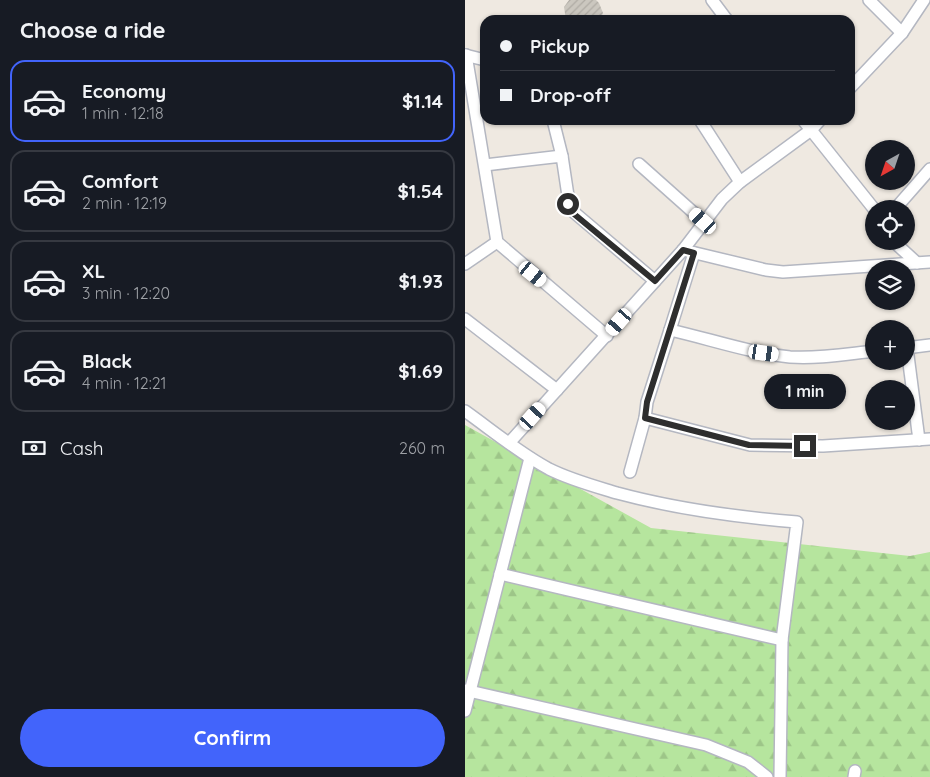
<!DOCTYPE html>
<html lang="en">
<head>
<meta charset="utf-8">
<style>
  :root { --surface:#171b24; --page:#20242c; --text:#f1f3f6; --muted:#9ea1a6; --line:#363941; --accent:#4264fb }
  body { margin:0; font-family:Quicksand,sans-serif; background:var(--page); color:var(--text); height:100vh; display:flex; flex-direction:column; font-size:19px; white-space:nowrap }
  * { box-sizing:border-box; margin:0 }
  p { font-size:16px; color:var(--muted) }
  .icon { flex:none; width:28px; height:28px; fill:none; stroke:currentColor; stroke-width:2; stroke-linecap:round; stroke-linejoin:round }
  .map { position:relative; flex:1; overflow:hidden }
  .side { display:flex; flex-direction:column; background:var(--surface); width:465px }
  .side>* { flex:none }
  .hud { position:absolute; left:15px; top:15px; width:375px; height:110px; border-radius:15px; box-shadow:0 1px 4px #0004; display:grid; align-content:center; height:110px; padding:0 20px; background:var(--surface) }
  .needle { width:32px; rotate:220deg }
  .controls { position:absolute; left:400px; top:140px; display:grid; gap:10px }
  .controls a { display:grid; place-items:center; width:50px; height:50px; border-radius:50%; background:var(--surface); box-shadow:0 1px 4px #0004; font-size:25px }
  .end { position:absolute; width:22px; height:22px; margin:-11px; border:6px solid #2e2e2e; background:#fff; box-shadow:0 0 0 2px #fff }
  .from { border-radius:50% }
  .bubble { position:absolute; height:35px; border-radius:18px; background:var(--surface); box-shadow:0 1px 4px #0004; font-size:16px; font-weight:700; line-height:35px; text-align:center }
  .car { position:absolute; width:15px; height:30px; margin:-15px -8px; border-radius:6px; box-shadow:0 0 4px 1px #0007; background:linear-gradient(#fff 24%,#345 0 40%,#fff 0 76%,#345 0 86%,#fff 0) }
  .hud b { display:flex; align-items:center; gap:18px; height:48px; font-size:19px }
  .hud b+b { border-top:1px solid var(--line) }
  .hud i { width:12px; height:12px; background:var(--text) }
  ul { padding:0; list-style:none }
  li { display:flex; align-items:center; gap:15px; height:82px; margin:0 10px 8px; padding:0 10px; border:2px solid var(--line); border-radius:15px }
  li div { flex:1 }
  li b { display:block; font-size:19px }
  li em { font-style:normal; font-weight:700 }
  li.active { border-color:var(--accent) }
  li>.icon { width:45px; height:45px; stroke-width:1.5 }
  h2 { padding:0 20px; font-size:22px; line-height:60px }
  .pay { display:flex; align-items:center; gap:12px; height:55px; padding:0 20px; font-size:19px }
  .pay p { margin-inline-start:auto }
  .primary-button { display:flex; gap:10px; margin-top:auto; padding:10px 20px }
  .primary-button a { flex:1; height:58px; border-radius:30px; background:var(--accent); color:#fff; font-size:20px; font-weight:700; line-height:58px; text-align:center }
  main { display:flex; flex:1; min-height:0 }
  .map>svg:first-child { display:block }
  .forest { fill:url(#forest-firs) }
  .building { fill:url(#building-hatch) }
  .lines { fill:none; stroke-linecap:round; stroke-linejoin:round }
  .minor-casing { stroke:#b4b7c1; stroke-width:14 }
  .minor { stroke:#fff; stroke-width:11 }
  .route { stroke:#2e2e2e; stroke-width:6 }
</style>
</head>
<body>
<main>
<section class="side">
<h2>Choose a ride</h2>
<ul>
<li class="active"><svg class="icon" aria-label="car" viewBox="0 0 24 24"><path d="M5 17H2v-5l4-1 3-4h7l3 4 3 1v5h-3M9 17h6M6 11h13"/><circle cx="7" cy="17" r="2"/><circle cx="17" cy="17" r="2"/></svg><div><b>Economy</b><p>1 min · 12:18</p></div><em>$1.14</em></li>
<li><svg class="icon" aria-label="car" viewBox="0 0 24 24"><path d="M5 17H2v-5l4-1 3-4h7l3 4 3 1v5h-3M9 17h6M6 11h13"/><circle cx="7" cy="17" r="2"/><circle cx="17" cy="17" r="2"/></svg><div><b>Comfort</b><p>2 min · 12:19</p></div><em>$1.54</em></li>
<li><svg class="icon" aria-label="car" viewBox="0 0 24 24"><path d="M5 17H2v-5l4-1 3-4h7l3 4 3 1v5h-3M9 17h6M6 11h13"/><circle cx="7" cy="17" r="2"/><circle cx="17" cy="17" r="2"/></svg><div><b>XL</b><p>3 min · 12:20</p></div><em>$1.93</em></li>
<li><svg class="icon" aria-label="car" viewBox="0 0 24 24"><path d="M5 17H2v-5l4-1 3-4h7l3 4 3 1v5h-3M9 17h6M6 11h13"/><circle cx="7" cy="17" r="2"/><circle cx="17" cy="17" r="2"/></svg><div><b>Black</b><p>4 min · 12:21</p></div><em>$1.69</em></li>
</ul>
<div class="pay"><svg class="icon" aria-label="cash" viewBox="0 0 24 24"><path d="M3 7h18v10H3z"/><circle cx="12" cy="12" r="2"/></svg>Cash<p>260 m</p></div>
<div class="primary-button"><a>Confirm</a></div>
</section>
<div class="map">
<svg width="465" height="777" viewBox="0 0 465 777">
  <defs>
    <pattern id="forest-firs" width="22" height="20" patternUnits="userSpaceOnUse" patternTransform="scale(1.25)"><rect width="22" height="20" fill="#b6e59e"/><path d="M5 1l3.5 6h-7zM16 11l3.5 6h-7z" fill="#9dc588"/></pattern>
    <pattern id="building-hatch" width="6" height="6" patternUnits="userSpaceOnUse" patternTransform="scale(1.25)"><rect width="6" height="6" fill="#cbc7bf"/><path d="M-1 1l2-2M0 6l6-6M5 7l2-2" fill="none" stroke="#afaba4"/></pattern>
  </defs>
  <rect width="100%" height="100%" fill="#efe9e1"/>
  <polygon class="forest" points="0,425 186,528 445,556 465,552 465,777 0,777"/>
  <polygon class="building" points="104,0 131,0 134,3 138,13 135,20 101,20 99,7"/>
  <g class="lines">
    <defs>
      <g id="minor">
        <polyline points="247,0 262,20"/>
        <polyline points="404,0 437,33"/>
        <polyline points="0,55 20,60"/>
        <polyline points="1,55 32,242 142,336"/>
        <polyline points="385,88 437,33 459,0"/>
        <polyline points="88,120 97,156"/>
        <polyline points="235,120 275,182"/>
        <polyline points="338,120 409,209"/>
        <polyline points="174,164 238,221"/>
        <polyline points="20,165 97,156 105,209 190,281"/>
        <polyline points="430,209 465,169"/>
        <polyline points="428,241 452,263"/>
        <polyline points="218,250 301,270 318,272 465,262"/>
        <polyline points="0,264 32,242"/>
        <polyline points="0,319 92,390"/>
        <polyline points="205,330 229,253"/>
        <polyline points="441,348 465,345"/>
        <polyline points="442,348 454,440"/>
        <path d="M 0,411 C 28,431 54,453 84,469 C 106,480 129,486 152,493 C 211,509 271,517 332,522 L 317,640 L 315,777"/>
        <polyline points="180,418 285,445 358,446 465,439"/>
        <polyline points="44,443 218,250 257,199 275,182 346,130 355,120"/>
        <path d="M 165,472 L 180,418 L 182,402 L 205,330 C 245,339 285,353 325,357 C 353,359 381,354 409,351"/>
        <polyline points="35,574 317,640"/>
        <polyline points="0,690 241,745 283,762 302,777"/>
        <polyline points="0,711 65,458"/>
        <polyline points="389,777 390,771"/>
      </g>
    </defs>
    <use href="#minor" class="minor-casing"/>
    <use href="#minor" class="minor"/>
  </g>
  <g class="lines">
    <polyline class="route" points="103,204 109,214 190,281 218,250 229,253 182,402 180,418 284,445 340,446"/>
  </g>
</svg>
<div class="controls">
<a><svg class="needle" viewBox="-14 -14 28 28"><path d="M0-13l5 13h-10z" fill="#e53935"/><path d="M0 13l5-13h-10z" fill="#9ea1a6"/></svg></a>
<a><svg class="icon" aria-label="locate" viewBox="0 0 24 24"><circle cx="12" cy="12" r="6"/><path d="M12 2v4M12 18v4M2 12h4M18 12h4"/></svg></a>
<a><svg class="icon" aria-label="layers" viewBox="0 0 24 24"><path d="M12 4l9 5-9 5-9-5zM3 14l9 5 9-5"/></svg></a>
<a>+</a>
<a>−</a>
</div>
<i class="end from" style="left:103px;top:204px"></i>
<i class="end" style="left:340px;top:446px"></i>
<div class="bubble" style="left:299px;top:374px;width:82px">1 min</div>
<i class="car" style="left:238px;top:221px;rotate:312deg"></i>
<i class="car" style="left:68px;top:274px;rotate:129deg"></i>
<i class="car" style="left:154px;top:322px;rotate:221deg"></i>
<i class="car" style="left:299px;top:353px;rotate:98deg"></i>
<i class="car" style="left:68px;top:416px;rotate:42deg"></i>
<div class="hud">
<b><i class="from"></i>Pickup</b>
<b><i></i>Drop-off</b>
</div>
</div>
</main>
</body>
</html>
